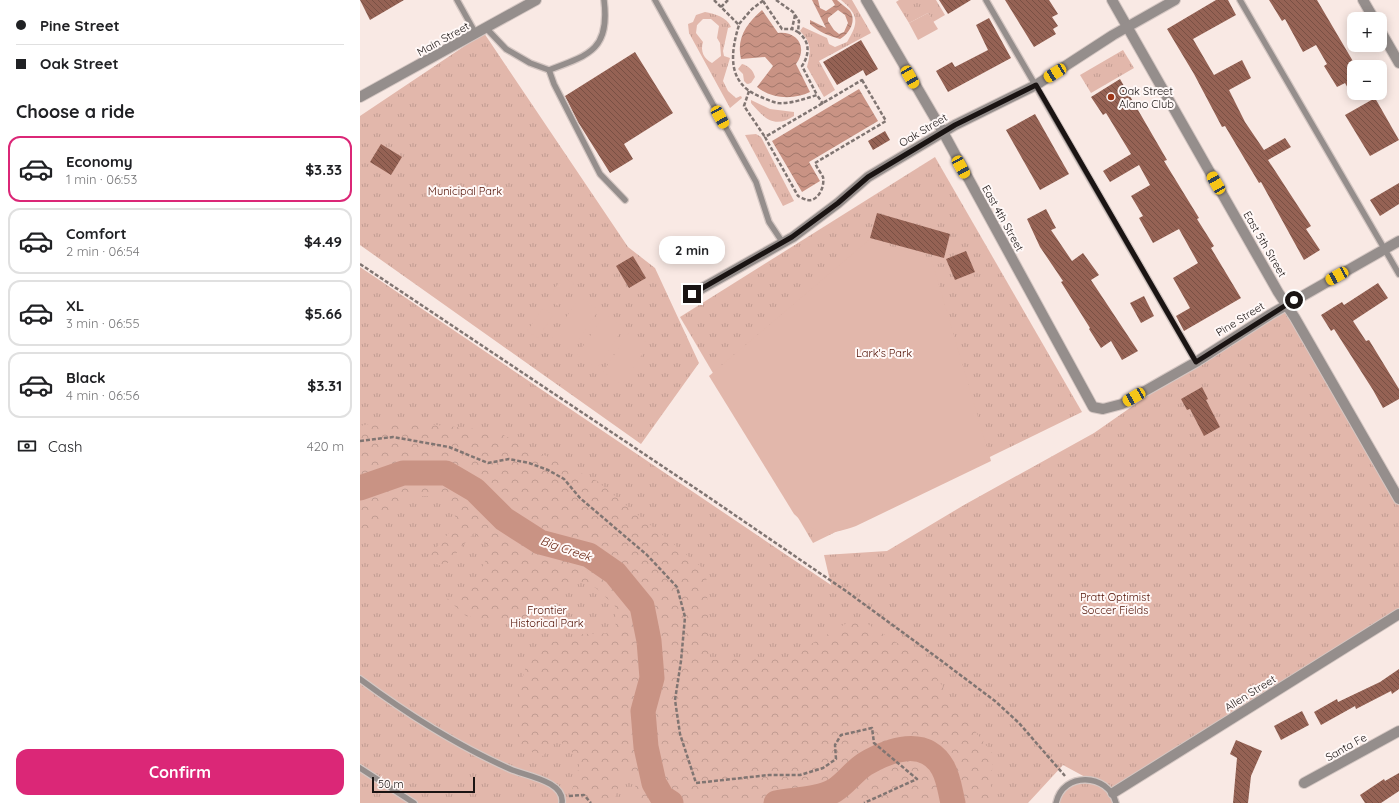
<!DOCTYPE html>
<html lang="en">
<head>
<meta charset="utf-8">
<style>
  :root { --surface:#fff; --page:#f2f2f2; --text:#202124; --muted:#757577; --line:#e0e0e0; --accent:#db2777 }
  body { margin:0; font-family:Quicksand,sans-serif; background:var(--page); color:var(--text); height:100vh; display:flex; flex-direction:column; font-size:15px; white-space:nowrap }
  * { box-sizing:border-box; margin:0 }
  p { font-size:13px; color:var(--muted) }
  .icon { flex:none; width:22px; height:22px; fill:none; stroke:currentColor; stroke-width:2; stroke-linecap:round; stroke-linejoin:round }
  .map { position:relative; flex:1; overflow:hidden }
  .side { display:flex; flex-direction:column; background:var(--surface); width:360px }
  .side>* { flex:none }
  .guide { display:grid; align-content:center; height:88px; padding:0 16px; background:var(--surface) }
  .buttons { position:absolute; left:987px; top:12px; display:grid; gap:8px }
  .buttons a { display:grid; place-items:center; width:40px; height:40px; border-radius:8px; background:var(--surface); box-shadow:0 2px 10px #0003; font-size:20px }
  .scale { position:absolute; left:12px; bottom:10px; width:103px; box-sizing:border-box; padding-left:4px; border:2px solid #1a1413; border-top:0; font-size:11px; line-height:14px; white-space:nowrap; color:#1a1413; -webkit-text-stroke:3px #fff8f7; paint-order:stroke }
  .end { position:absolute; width:18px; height:18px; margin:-9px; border:5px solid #1a1413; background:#fff; box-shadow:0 0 0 2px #fff }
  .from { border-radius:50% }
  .bubble { position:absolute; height:28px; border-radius:12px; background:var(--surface); box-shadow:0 2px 10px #0003; font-size:13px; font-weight:700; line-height:28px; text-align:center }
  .car { position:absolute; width:12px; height:24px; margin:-12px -6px; border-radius:5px; box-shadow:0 0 3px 1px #0007; background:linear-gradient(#f5c518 24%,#345 0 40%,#f5c518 0 76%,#345 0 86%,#f5c518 0) }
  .guide b { display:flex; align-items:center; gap:14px; height:38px; font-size:15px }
  .guide b+b { border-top:1px solid var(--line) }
  .guide i { width:10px; height:10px; background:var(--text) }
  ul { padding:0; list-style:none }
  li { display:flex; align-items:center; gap:12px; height:66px; margin:0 8px 6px; padding:0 8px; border:2px solid var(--line); border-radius:12px }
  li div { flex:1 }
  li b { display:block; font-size:15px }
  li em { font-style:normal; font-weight:700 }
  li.on { border-color:var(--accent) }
  li>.icon { width:36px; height:36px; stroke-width:1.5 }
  h2 { padding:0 16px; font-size:18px; line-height:48px }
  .pay { display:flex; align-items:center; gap:10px; height:44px; padding:0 16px; font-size:15px }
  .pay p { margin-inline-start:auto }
  .primary-button { display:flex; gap:8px; margin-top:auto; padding:8px 16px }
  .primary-button a { flex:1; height:46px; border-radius:12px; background:var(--accent); color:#fff; font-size:16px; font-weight:700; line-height:46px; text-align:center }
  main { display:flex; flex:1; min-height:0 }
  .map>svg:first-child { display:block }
  .grass { fill:url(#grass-tufts); fill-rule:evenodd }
  .forest { fill:url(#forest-crowns) }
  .pitch { fill:#e2b7ab }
  .water { fill:url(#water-waves); fill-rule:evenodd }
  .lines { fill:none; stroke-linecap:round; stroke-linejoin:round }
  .river { stroke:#c99384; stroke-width:25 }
  .building { fill:url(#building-back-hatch) }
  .service-casing { stroke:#d5c7c3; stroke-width:8 }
  .minor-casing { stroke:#d5c7c3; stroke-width:12 }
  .tertiary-casing { stroke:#d5c7c3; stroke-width:12 }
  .path { stroke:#807572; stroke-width:2.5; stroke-dasharray:4 2; stroke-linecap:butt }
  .service { stroke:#958e8c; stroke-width:5.5 }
  .minor { stroke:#958e8c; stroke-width:10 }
  .tertiary { stroke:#958e8c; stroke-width:10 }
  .route { stroke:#1a1413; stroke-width:5 }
  .poi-dot { fill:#9d3517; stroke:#fff8f7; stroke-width:1.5 }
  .labels { text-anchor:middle; stroke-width:4; stroke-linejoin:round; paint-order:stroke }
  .street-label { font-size:11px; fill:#1a1413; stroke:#fff8f7 }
  .poi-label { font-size:11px; fill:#1a1413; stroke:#fff8f7; text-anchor:start }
  .park-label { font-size:11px; fill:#4f0e00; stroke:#fff8f7 }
  .water-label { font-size:12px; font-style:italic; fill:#6d2b18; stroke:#fff8f7 }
</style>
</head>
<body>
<main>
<section class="side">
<div class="guide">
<b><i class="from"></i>Pine Street</b>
<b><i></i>Oak Street</b>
</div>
<h2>Choose a ride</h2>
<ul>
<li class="on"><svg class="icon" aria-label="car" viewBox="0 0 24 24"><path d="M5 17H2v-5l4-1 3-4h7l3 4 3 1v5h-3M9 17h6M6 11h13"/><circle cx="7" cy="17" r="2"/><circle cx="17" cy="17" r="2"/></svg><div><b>Economy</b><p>1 min · 06:53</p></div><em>$3.33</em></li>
<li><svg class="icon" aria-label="car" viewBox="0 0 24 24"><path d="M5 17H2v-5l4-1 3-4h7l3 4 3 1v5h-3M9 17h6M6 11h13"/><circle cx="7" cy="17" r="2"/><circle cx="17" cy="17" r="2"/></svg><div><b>Comfort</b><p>2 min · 06:54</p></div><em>$4.49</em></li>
<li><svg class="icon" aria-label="car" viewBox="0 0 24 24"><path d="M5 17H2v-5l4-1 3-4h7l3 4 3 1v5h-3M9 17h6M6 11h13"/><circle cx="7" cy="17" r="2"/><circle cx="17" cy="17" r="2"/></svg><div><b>XL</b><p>3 min · 06:55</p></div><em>$5.66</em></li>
<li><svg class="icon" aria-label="car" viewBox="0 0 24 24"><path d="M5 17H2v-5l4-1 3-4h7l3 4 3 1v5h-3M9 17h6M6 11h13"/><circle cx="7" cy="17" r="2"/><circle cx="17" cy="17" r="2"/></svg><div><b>Black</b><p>4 min · 06:56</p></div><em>$3.31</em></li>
</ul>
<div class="pay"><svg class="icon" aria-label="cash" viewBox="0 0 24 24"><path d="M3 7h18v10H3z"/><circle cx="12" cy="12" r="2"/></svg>Cash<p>420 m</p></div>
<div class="primary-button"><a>Confirm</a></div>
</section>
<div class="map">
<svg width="1039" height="803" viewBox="0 0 1039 803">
  <defs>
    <pattern id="grass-tufts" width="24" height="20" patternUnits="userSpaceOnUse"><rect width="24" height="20" fill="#e2b7ab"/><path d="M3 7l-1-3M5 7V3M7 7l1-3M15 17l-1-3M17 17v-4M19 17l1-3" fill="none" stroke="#c19c92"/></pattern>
    <pattern id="forest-crowns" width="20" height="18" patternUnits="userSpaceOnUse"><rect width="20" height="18" fill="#e2b7ab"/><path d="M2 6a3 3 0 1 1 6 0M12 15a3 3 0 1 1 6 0" fill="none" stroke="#c19c92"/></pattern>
    <pattern id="water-waves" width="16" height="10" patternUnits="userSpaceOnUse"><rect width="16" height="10" fill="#c99384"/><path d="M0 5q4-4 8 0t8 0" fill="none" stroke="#a2776b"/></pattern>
    <pattern id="building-back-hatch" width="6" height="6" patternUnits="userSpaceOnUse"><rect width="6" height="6" fill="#956254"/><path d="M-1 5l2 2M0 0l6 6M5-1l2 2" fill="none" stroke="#795044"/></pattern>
  </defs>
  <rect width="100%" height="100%" fill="#f9e9e4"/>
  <g class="grass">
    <path d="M 481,0 L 492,0 L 511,33 L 459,61 L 475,90 L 464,97 L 447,67 C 451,52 452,43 440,31 L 443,27 L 467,38 L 469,44 L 475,47 L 487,42 C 499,23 499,15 481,0 Z"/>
    <polygon points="539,0 576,0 585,15 573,22 568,13 549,23 536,2"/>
    <path d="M 345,12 C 355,14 367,17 371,27 L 368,28 L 363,51 L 364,56 L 370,58 L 363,81 L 368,91 L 376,98 L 381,96 L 382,98 L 370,108 L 329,33 L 328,24 L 333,22 L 336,15 ZM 343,19 L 351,19 L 359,26 L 357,38 L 360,43 L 361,56 L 352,63 C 344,59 340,51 343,42 L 336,33 L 337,25 Z"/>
    <polygon points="124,33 268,247 295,268 339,363 281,444 0,245 0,116"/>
    <polygon points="763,50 774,68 731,93 720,75"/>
    <path d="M 382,64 C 389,66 393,70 395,77 L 391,83 L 387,84 L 384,81 L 383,74 L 378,69 Z"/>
    <path d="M 391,100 L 410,109 L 434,112 L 434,116 C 414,129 404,118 391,103 Z"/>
    <polygon points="396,134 401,137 434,201 423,206 385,135"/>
    <polygon points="575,157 722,412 453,543 320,317"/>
    <polygon points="0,267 471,585 464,555 527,551 604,505 734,433 836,362 927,305 1039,499 1039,614 753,793 756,803 696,803 702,790 727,778 703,765 668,803 0,803"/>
  </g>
  <polygon class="forest" points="28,420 135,431 237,481 346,571 350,660 429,657 497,617 565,661 601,713 633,754 630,803 271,803 278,776 264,770 255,798 251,803 208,803 221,760 197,739 183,756 160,748 160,687 171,648 223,634 256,633 255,606 236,588 215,579 166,627 106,616 87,599 109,592 131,550 114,533 84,567 66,560 98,522 85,496 48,496 0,535 0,426"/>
  <g class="pitch">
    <polygon points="568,13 578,29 558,40 549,23"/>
    <path d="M 509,240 L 571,258 L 631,461 L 496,526 C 467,536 457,536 434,514 L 349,376 Z"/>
    <polygon points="203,276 214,283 198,306 188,299"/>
    <polygon points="220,297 239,310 211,351 192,338"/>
    <polygon points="183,308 193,315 178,338 167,331"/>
    <polygon points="245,314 264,327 237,368 217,355"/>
    <polygon points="270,331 289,344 262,385 243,372"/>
  </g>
  <g class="water">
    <path d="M 452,0 L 458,0 L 460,8 L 466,11 L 475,5 L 472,0 L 477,0 C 481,4 486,7 490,11 C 497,21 489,34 480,39 C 469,36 459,32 450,24 L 450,20 L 466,28 ZM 478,10 L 485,15 L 488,23 L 484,32 L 479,34 L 474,30 L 468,21 L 468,18 Z"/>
    <path d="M 402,10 L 418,33 C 438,31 448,48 436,64 L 450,92 C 434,100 411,99 397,87 L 413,66 L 405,57 L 381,59 C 376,38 387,23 402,10 Z"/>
    <polygon points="499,89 518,121 449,162 460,181 442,192 412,141"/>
  </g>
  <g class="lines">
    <g class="river">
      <polyline points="0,488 43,473 86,473 115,490 144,519 180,542 229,555 255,573 282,606 289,641 292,678 283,711 286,747 294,783 302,797 311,803"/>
      <path d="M 416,803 C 435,799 458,800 475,790 C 486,783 494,771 505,764 C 529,750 565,736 583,768 C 589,779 590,791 593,803"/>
    </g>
  </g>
  <g class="building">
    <polygon points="0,0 44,0 10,20"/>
    <polygon points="579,0 611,0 588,14"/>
    <polygon points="645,0 689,0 698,14 692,17 698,26 693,29 696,34 674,47"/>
    <polygon points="856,0 868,0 876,15 833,39 854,75 882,60 891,78 869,90 885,122 904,150 925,138 931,147 908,160 951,226 946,229 960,250 944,260 901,182 899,183 865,126 862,127 834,74 807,29"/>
    <polygon points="909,0 957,0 994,63 994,99 985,83 977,87 964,66 967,64 956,45 943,52 925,19 922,21"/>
    <polygon points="629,18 651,58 588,92 576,71 592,62 595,67 628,50 616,25"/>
    <polygon points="501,40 518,69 506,76 503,70 477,85 463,62"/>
    <polygon points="275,52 313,113 264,144 273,159 250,173 218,122 205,96"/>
    <polygon points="760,79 807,160 804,161 839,218 837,219 854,246 851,248 881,298 824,331 816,316 830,308 813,278 838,263 819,229 793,243 779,218 783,216 771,196 790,185 779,165 750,182 743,171 771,154 746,113 743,115 731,97"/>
    <polygon points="1015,98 1039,140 1010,156 985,115"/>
    <polygon points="675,114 709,174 680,190 646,130"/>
    <polygon points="525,131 530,140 513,150 508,141"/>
    <polygon points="21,144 42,157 31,175 10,162"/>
    <polygon points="1039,183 1039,204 1020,216 1010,200"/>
    <polygon points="686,209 696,228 691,230 712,261 723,253 739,275 731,280 778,351 762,360 751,341 741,348 729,329 730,328 701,282 703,281 680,247 667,219"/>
    <polygon points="517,213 590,234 584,258 510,238"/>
    <polygon points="606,251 615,272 595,280 586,259"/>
    <polygon points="273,256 286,278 269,288 256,266"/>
    <polygon points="1018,283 1028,298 993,321 1006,341 1009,340 1039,389 1039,399 1023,408 1013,390 974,329 971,331 961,315 982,302 984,305"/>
    <polygon points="784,296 794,316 781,323 770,303"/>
    <polygon points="842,387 848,399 846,400 860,427 844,436 830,409 827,410 821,399"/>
    <polygon points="1039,669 1039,689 1032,694 1031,691 996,709 995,706 961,725 954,712 977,699 978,702 1020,682"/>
    <polygon points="942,711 949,725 921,740 914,726"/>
    <polygon points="876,740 902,751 891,776 888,803 873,803 877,758 870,754"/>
    <polygon points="1039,773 1039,791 1021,803 1005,803 1000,795 1024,779 1025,781"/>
  </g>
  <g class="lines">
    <defs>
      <g id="service">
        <polyline points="97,0 116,34"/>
        <polyline points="295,0 396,182 409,222 423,243"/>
        <polyline points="626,0 836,362"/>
        <polyline points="880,0 1039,274"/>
        <polyline points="126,28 146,49 170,63 189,70 194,84 240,174 265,200"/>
        <path d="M 189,70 C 230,55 250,49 244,0"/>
        <path d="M 0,679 C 47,714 96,745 150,769 C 166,776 205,781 202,803"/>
        <polyline points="0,768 54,803"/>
        <path d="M 696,803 C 703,771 748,773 756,803"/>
      </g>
      <g id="minor">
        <polyline points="506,0 583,132 733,407 743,409 762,404 836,362 911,314 1039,241"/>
        <polyline points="752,0 918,292 935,318 1039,499"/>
        <polyline points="1003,0 1014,19"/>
        <polyline points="1020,30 1039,63"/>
        <polyline points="332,294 433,237 478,203 508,177 595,125 676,85 753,35 815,0"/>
        <polyline points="944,783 1039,731"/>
        <polyline points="753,793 1039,614"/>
      </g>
      <polyline id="tertiary" points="0,97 176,0"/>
    </defs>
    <use href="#service" class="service-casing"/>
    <use href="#minor" class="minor-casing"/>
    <use href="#tertiary" class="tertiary-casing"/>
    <g class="path">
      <path d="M 354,0 L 379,25 C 370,54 367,84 401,97 C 406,99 412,102 418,103 C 431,104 444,99 457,95 L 463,104"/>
      <path d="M 416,0 L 433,12 L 439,21 L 438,32 C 450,41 450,54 442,66 L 457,95"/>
      <polyline points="403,1 422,29 432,29"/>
      <polyline points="361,7 368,0"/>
      <polyline points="435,15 432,29 438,32"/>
      <polyline points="379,24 392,9 404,0"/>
      <path d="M 502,80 L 526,121 L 455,163 C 457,168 461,173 463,177 C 465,187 458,202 447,200 C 444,199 440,197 438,196 L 405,137 Z"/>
      <polyline points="389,91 384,106 405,137"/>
      <polyline points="0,264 344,494 486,591 575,656 635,701 659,723 705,776"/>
      <polyline points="0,441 33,437 89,447 128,463 149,459 169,463 188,470 204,479 220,498 287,555 317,587 325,617 321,661 315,700 320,734 336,783 409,775 440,775 463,768 476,759 475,745 481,735 512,728 514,743 557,779 504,803"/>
      <polyline points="209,796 224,795 231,803"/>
    </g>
    <use href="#service" class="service"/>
    <use href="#minor" class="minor"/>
    <use href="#tertiary" class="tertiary"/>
  </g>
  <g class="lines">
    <polyline class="route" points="332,294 432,237 478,203 508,177 595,125 676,85 836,362 934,300"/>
  </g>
  <circle class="poi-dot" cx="751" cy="97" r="4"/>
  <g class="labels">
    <g class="street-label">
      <text transform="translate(83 39) rotate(-29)" y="4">Main Street</text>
      <text transform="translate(563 130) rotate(-31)" y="4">Oak Street</text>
      <text transform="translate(643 218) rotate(61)" y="4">East 4th Street</text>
      <text transform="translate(905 244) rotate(60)" y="4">East 5th Street</text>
      <text transform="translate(880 319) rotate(-32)" y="4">Pine Street</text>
      <text transform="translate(890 693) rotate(-32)" y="4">Allen Street</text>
      <text transform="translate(986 747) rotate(-29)" y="4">Santa Fe</text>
    </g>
    <g class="poi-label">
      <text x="759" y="95">Oak Street<tspan x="759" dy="13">Alano Club</tspan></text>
    </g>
    <g class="park-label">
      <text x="105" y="195">Municipal Park</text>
      <text x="524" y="357">Lark's Park</text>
      <text x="755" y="601">Pratt Optimist<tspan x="755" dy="13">Soccer Fields</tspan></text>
      <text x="187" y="614">Frontier<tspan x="187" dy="13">Historical Park</tspan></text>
    </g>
    <g class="water-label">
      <text transform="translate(206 549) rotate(19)" y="4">Big Creek</text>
    </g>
  </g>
</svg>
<div class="buttons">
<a>+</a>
<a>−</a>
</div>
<div class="scale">50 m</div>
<i class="end from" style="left:934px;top:300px"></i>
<i class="end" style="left:332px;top:294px"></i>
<div class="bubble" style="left:299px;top:236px;width:66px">2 min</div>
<i class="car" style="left:695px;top:73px;rotate:238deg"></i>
<i class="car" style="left:550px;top:77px;rotate:150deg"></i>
<i class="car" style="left:360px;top:117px;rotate:151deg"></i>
<i class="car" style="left:601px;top:167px;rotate:151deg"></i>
<i class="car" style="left:856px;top:183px;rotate:330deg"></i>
<i class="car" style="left:977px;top:276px;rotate:241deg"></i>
<i class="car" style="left:774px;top:397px;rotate:240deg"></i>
</div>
</main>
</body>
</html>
